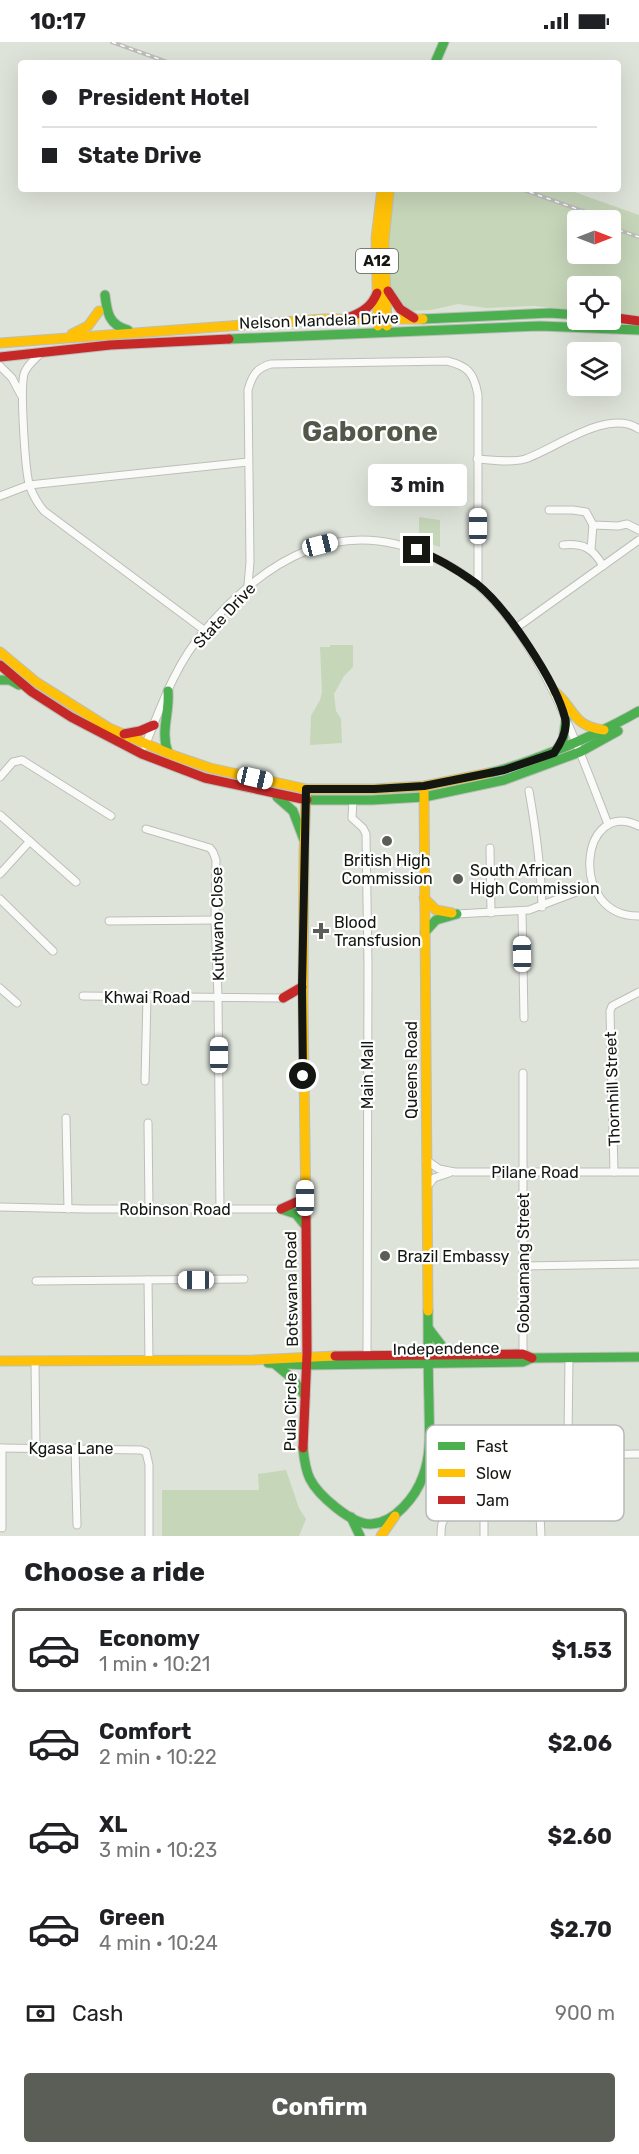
<!DOCTYPE html>
<html lang="en">
<head>
<meta charset="utf-8">
<style>
  :root { --surface:#fff; --page:#f6f6f6; --text:#202124; --muted:#757577; --line:#e0e0e0; --accent:#5b5e57 }
  body { margin:0; font-family:Rubik,sans-serif; background:var(--page); color:var(--text); height:100vh; display:flex; flex-direction:column; font-size:22px; white-space:nowrap }
  * { box-sizing:border-box; margin:0 }
  p { font-size:20px; color:var(--muted) }
  .icon { flex:none; width:33px; height:33px; fill:none; stroke:currentColor; stroke-width:2; stroke-linecap:round; stroke-linejoin:round }
  .map { position:relative; height:1494px; overflow:hidden }
  .sheet { display:flex; flex-direction:column; background:var(--surface); flex:1 }
  .sheet>* { flex:none }
  .top-card { position:absolute; left:18px; top:18px; width:603px; height:132px; border-radius:6px; box-shadow:0 6px 24px #0002; display:grid; align-content:center; height:132px; padding:0 24px; background:var(--surface) }
  .needle { width:39px; rotate:90deg }
  .fabs { position:absolute; left:567px; top:168px; display:grid; gap:12px }
  .fabs a { display:grid; place-items:center; width:54px; height:54px; border-radius:6px; background:var(--surface); box-shadow:0 6px 24px #0002; font-size:30px }
  .end { position:absolute; width:27px; height:27px; margin:-14px; border:8px solid #141711; background:#fff; box-shadow:0 0 0 3px #fff }
  .from { border-radius:50% }
  .bubble { position:absolute; height:42px; border-radius:6px; background:var(--surface); box-shadow:0 6px 24px #0002; font-size:20px; font-weight:700; line-height:42px; text-align:center }
  .car { position:absolute; width:18px; height:36px; margin:-18px -9px; border-radius:8px; box-shadow:0 0 4px 2px #0007; background:linear-gradient(#fff 24%,#345 0 40%,#fff 0 76%,#345 0 86%,#fff 0) }
  .top-card b { display:flex; align-items:center; gap:21px; height:57px; font-size:22px }
  .top-card b+b { border-top:2px solid var(--line) }
  .top-card i { width:15px; height:15px; background:var(--text) }
  ul { padding:0; list-style:none }
  li { display:flex; align-items:center; gap:18px; height:84px; margin:0 12px 9px; padding:0 12px; border:3px solid transparent; border-radius:6px }
  li div { flex:1 }
  li b { display:block; font-size:22px }
  li em { font-style:normal; font-weight:700 }
  li.active { border-color:var(--accent) }
  li>.icon { width:54px; height:54px; stroke-width:1.5 }
  h2 { padding:0 24px; font-size:27px; line-height:72px }
  .pay { display:flex; align-items:center; gap:15px; height:66px; padding:0 24px; font-size:22px }
  .pay p { margin-inline-start:auto }
  .cta { display:flex; gap:12px; margin-top:auto; padding:12px 24px }
  .cta a { flex:1; height:69px; border-radius:6px; background:var(--accent); color:#fff; font-size:24px; font-weight:700; line-height:69px; text-align:center }
  .status { display:flex; justify-content:space-between; align-items:center; height:42px; padding:0 30px; background:var(--surface); direction:ltr }
  .status svg { height:16px; fill:currentColor }
  .map>svg:first-child { display:block }
  .green { fill:#c6d6b9; fill-rule:evenodd }
  .lines { fill:none; stroke-linecap:round; stroke-linejoin:round }
  .street-casing { stroke:#bbbfb8; stroke-width:9 }
  .fast-casing { stroke:#bbbfb8; stroke-width:11 }
  .slow-casing { stroke:#bbbfb8; stroke-width:11 }
  .jam-casing { stroke:#bbbfb8; stroke-width:11 }
  .street { stroke:#fafbf9; stroke-width:7 }
  .fast { stroke:#4caf50; stroke-width:9 }
  .slow { stroke:#ffc107; stroke-width:9 }
  .jam { stroke:#c62828; stroke-width:9 }
  .rail-casing { stroke:#bdbebb; stroke-width:4 }
  .rail { stroke:#fff; stroke-width:1.5; stroke-dasharray:4.5; stroke-linecap:butt }
  .route { stroke:#141711; stroke-width:8 }
  .poi-dot { fill:#5b5e57; stroke:#fff; stroke-width:2 }
  .labels { text-anchor:middle; stroke-width:4.5; stroke-linejoin:round; paint-order:stroke }
  .shield { fill:#fff; stroke:#5a5d58; stroke-width:1.5 }
  .shield-label { font-size:15px; font-weight:bold; fill:#141711 }
  .street-label { font-size:16px; fill:#141711; stroke:#fff }
  .poi-label { font-size:16px; fill:#141711; stroke:#fff; text-anchor:start }
  .town-label { font-size:28px; font-weight:bold; fill:#505849; stroke:#fff }
  .key { fill:#fff; stroke:#b8b9b8; stroke-width:1.5 }
  .key-label { font-size:16px; fill:#141711 }
</style>
</head>
<body>
<div class="status"><b>10:17</b><svg viewBox="0 0 49 12"><path d="M0 12V9h3v3zM5 12V6h3v6zM10 12V3h3v9zM15 12V0h3v12zM26 1h20v11H26zM47 4h2v5h-2z"/></svg></div>
<div class="map">
<svg width="639" height="1494" viewBox="0 0 639 1494">
  <rect width="100%" height="100%" fill="#dee3da"/>
  <g class="green">
    <path d="M 391,147 L 566,147 L 639,173 L 639,274 L 611,271 L 610,244 L 578,244 L 577,268 L 534,264 L 486,266 L 458,262 L 431,268 L 407,269 L 391,249 L 386,202 ZM 578,178 L 610,178 L 610,212 L 578,212 Z"/>
    <polygon points="419,475 440,478 440,505 419,498"/>
    <polygon points="330,603 353,603 353,625 344,634 334,652 336,669 341,677 342,701 310,703 311,674 320,658 322,650 320,605 330,605"/>
    <polygon points="286,1428 299,1466 306,1477 299,1494 162,1494 162,1448 259,1448 258,1432"/>
  </g>
  <g class="lines">
    <defs>
      <g id="street">
        <path d="M 41,311 C 35,317 26,324 24,332 C 20,347 25,431 30,445 C 33,453 38,462 44,469 L 204,588"/>
        <polyline points="0,324 12,336 21,353"/>
        <path d="M 477,417 C 492,418 511,421 525,417 C 557,406 607,366 639,387"/>
        <polyline points="0,454 29,443 248,420"/>
        <polyline points="549,468 573,468 586,470 593,483 618,484 627,482 639,488"/>
        <path d="M 563,503 C 583,501 593,506 603,524"/>
        <polyline points="591,507 593,483"/>
        <path d="M 248,543 L 250,520 L 248,348 C 252,334 256,326 271,322 L 447,319 C 468,324 474,331 478,353 L 478,543"/>
        <polyline points="516,586 639,498"/>
        <path d="M 145,704 C 161,664 176,621 205,588 C 265,518 339,472 430,514 C 455,525 478,541 496,561 C 551,624 578,706 608,782"/>
        <polyline points="0,735 13,720 22,718 111,774"/>
        <path d="M 529,749 C 536,788 541,825 542,865"/>
        <polyline points="353,758 352,776 363,786 366,792 368,923 367,1313"/>
        <polyline points="0,773 76,840"/>
        <path d="M 639,784 C 580,754 567,875 639,874"/>
        <polyline points="146,787 210,806 213,810 216,818 215,878 218,955 220,1167"/>
        <polyline points="490,806 491,871"/>
        <polyline points="0,832 30,799"/>
        <polyline points="0,857 53,909"/>
        <polyline points="522,870 524,976"/>
        <polyline points="457,872 529,868 592,844"/>
        <polyline points="109,879 215,878"/>
        <polyline points="0,946 17,961"/>
        <polyline points="83,954 283,956"/>
        <polyline points="145,1039 147,955"/>
        <polyline points="66,1076 68,1167"/>
        <polyline points="148,1081 149,1166"/>
        <polyline points="426,1118 439,1127 455,1130 639,1130"/>
        <polyline points="614,1130 610,969 612,964 639,950"/>
        <polyline points="427,1145 434,1136 449,1131"/>
        <polyline points="0,1165 86,1167 281,1167"/>
        <polyline points="523,1224 639,1222"/>
        <polyline points="148,1238 149,1319"/>
        <polyline points="36,1239 244,1237"/>
        <polyline points="523,1317 523,1031"/>
        <polyline points="35,1319 36,1406"/>
        <polyline points="0,1406 141,1408 146,1410 149,1423 149,1494"/>
        <polyline points="2,1406 2,1486"/>
        <polyline points="75,1406 77,1483"/>
        <polyline points="570,1413 639,1412"/>
        <polyline points="540,1472 541,1494"/>
        <path d="M 441,1494 C 441,1483 441,1478 451,1472 L 556,1472 L 570,1470 L 576,1459 L 571,1428 L 568,1395 L 569,1316"/>
        <polyline points="484,1494 484,1472"/>
      </g>
      <g id="fast">
        <polyline points="435,21 444,0"/>
        <path d="M 105,253 C 107,271 109,283 128,288"/>
        <polyline points="423,277 550,271 578,273"/>
        <polyline points="229,297 540,284 639,288"/>
        <polyline points="0,638 10,638 19,643"/>
        <path d="M 168,649 C 170,672 160,688 168,711"/>
        <polyline points="555,710 563,698 566,678"/>
        <path d="M 489,731 C 508,727 525,720 542,714 C 576,701 608,687 639,669"/>
        <polyline points="277,755 293,769 304,798"/>
        <polyline points="307,758 372,758 424,755 504,738 580,710 618,689"/>
        <polyline points="425,890 436,878 457,872"/>
        <polyline points="281,1167 296,1172 304,1182"/>
        <polyline points="429,1287 448,1312"/>
        <polyline points="268,1321 306,1323 523,1320 532,1316 639,1315"/>
        <polyline points="276,1323 293,1337 305,1354"/>
        <path d="M 303,1406 C 304,1416 305,1427 310,1437 C 318,1453 352,1483 371,1482 C 395,1481 416,1454 423,1434 C 432,1411 429,1385 429,1361 C 428,1330 428,1300 428,1269"/>
        <polyline points="351,1475 360,1494"/>
      </g>
      <g id="slow">
        <polyline points="378,284 376,196 382,147"/>
        <polyline points="387,284 384,199 389,150"/>
        <polyline points="72,292 88,284 99,269"/>
        <polyline points="0,301 324,277 423,277"/>
        <polyline points="0,610 36,640 109,686 175,714 210,726 306,747 374,747 424,744 489,731"/>
        <path d="M 555,650 C 576,668 572,684 604,688"/>
        <polyline points="424,749 428,1269"/>
        <polyline points="424,856 436,868 452,871"/>
        <polyline points="306,1175 303,958 304,810 306,752"/>
        <polyline points="0,1319 253,1318 335,1314"/>
        <polyline points="381,1494 395,1474"/>
      </g>
      <g id="jam">
        <polyline points="388,249 400,267 414,276"/>
        <path d="M 350,275 C 363,270 372,264 377,251"/>
        <polyline points="610,275 639,279"/>
        <polyline points="0,315 110,303 229,297"/>
        <polyline points="0,623 32,650 71,675 142,712 205,736 307,758"/>
        <polyline points="124,692 140,689 154,683"/>
        <polyline points="283,956 302,945"/>
        <polyline points="281,1167 305,1156"/>
        <polyline points="335,1314 523,1312 532,1316"/>
        <polyline points="303,1406 307,1312 306,1175"/>
      </g>
    </defs>
    <use href="#street" class="street-casing"/>
    <use href="#fast" class="fast-casing"/>
    <use href="#slow" class="slow-casing"/>
    <use href="#jam" class="jam-casing"/>
    <use href="#street" class="street"/>
    <use href="#fast" class="fast"/>
    <use href="#slow" class="slow"/>
    <use href="#jam" class="jam"/>
    <defs>
      <g id="rail">
        <polyline points="112,0 170,21"/>
        <polyline points="521,147 608,178"/>
        <polyline points="610,185 639,195"/>
      </g>
    </defs>
    <use href="#rail" class="rail-casing"/>
    <use href="#rail" class="rail"/>
  </g>
  <g class="lines">
    <path class="route" d="M 303,1034 L 302,945 L 306,747 L 374,747 L 424,744 L 504,728 L 554,711 C 561,701 568,688 565,676 C 556,640 507,566 477,542 C 459,529 438,516 417,508"/>
  </g>
  <g class="poi-dot">
    <circle cx="387" cy="799" r="6"/>
    <circle cx="458" cy="837" r="6"/>
    <path d="M318 880h6v6h6v6h-6v6h-6v-6h-6v-6h6z"/>
    <circle cx="385" cy="1214" r="6"/>
  </g>
  <g class="labels">
    <rect class="shield" x="356" y="207" width="42" height="24" rx="4.5"/>
    <g class="shield-label">
      <text x="377" y="224">A12</text>
    </g>
    <g class="street-label">
      <text transform="translate(319 278) rotate(-2)" y="6">Nelson Mandela Drive</text>
      <text transform="translate(224 573) rotate(-47)" y="6">State Drive</text>
      <text transform="translate(217 882) rotate(-91)" y="6">Kutlwano Close</text>
      <text x="147" y="961">Khwai Road</text>
      <text transform="translate(411 1028) rotate(-90)" y="6">Queens Road</text>
      <text transform="translate(367 1033) rotate(-90)" y="6">Main Mall</text>
      <text transform="translate(612 1047) rotate(-92)" y="6">Thornhill Street</text>
      <text x="535" y="1136">Pilane Road</text>
      <text x="175" y="1173">Robinson Road</text>
      <text transform="translate(523 1221) rotate(-90)" y="6">Gobuamang Street</text>
      <text transform="translate(291 1247) rotate(-91)" y="6">Botswana Road</text>
      <text transform="translate(446 1306) rotate(-1)" y="6">Independence</text>
      <text transform="translate(290 1370) rotate(-89)" y="6">Pula Circle</text>
      <text x="71" y="1412">Kgasa Lane</text>
    </g>
    <g class="poi-label">
      <text x="387" y="824" text-anchor="middle">British High<tspan x="387" dy="18">Commission</tspan></text>
      <text x="470" y="834">South African<tspan x="470" dy="18">High Commission</tspan></text>
      <text x="334" y="886">Blood<tspan x="334" dy="18">Transfusion</tspan></text>
      <text x="397" y="1220">Brazil Embassy</text>
    </g>
    <g class="town-label">
      <text x="370" y="399">Gaborone</text>
    </g>
  </g>
  <rect x="426" y="1383" width="198" height="96" rx="9" class="key"/>
  <rect x="438" y="1400" width="27" height="8" fill="#4caf50"/>
  <rect x="438" y="1427" width="27" height="8" fill="#ffc107"/>
  <rect x="438" y="1454" width="27" height="8" fill="#c62828"/>
  <g class="key-label">
    <text x="476" y="1410">Fast</text>
    <text x="476" y="1437">Slow</text>
    <text x="476" y="1464">Jam</text>
  </g>
</svg>
<div class="fabs">
<a><svg class="needle" viewBox="-14 -14 28 28"><path d="M0-13l5 13h-10z" fill="#e53935"/><path d="M0 13l5-13h-10z" fill="#757577"/></svg></a>
<a><svg class="icon" aria-label="locate" viewBox="0 0 24 24"><circle cx="12" cy="12" r="6"/><path d="M12 2v4M12 18v4M2 12h4M18 12h4"/></svg></a>
<a><svg class="icon" aria-label="layers" viewBox="0 0 24 24"><path d="M12 4l9 5-9 5-9-5zM3 14l9 5 9-5"/></svg></a>
</div>
<i class="end from" style="left:303px;top:1034px"></i>
<i class="end" style="left:417px;top:508px"></i>
<div class="bubble" style="left:368px;top:422px;width:99px">3 min</div>
<i class="car" style="left:478px;top:484px;rotate:0deg"></i>
<i class="car" style="left:320px;top:503px;rotate:76deg"></i>
<i class="car" style="left:255px;top:736px;rotate:103deg"></i>
<i class="car" style="left:522px;top:912px;rotate:359deg"></i>
<i class="car" style="left:219px;top:1013px;rotate:0deg"></i>
<i class="car" style="left:305px;top:1156px;rotate:0deg"></i>
<i class="car" style="left:196px;top:1238px;rotate:270deg"></i>
<div class="top-card">
<b><i class="from"></i>President Hotel</b>
<b><i></i>State Drive</b>
</div>
</div>
<section class="sheet">
<h2>Choose a ride</h2>
<ul>
<li class="active"><svg class="icon" aria-label="car" viewBox="0 0 24 24"><path d="M5 17H2v-5l4-1 3-4h7l3 4 3 1v5h-3M9 17h6M6 11h13"/><circle cx="7" cy="17" r="2"/><circle cx="17" cy="17" r="2"/></svg><div><b>Economy</b><p>1 min · 10:21</p></div><em>$1.53</em></li>
<li><svg class="icon" aria-label="car" viewBox="0 0 24 24"><path d="M5 17H2v-5l4-1 3-4h7l3 4 3 1v5h-3M9 17h6M6 11h13"/><circle cx="7" cy="17" r="2"/><circle cx="17" cy="17" r="2"/></svg><div><b>Comfort</b><p>2 min · 10:22</p></div><em>$2.06</em></li>
<li><svg class="icon" aria-label="car" viewBox="0 0 24 24"><path d="M5 17H2v-5l4-1 3-4h7l3 4 3 1v5h-3M9 17h6M6 11h13"/><circle cx="7" cy="17" r="2"/><circle cx="17" cy="17" r="2"/></svg><div><b>XL</b><p>3 min · 10:23</p></div><em>$2.60</em></li>
<li><svg class="icon" aria-label="car" viewBox="0 0 24 24"><path d="M5 17H2v-5l4-1 3-4h7l3 4 3 1v5h-3M9 17h6M6 11h13"/><circle cx="7" cy="17" r="2"/><circle cx="17" cy="17" r="2"/></svg><div><b>Green</b><p>4 min · 10:24</p></div><em>$2.70</em></li>
</ul>
<div class="pay"><svg class="icon" aria-label="cash" viewBox="0 0 24 24"><path d="M3 7h18v10H3z"/><circle cx="12" cy="12" r="2"/></svg>Cash<p>900 m</p></div>
<div class="cta"><a>Confirm</a></div>
</section>
</body>
</html>
